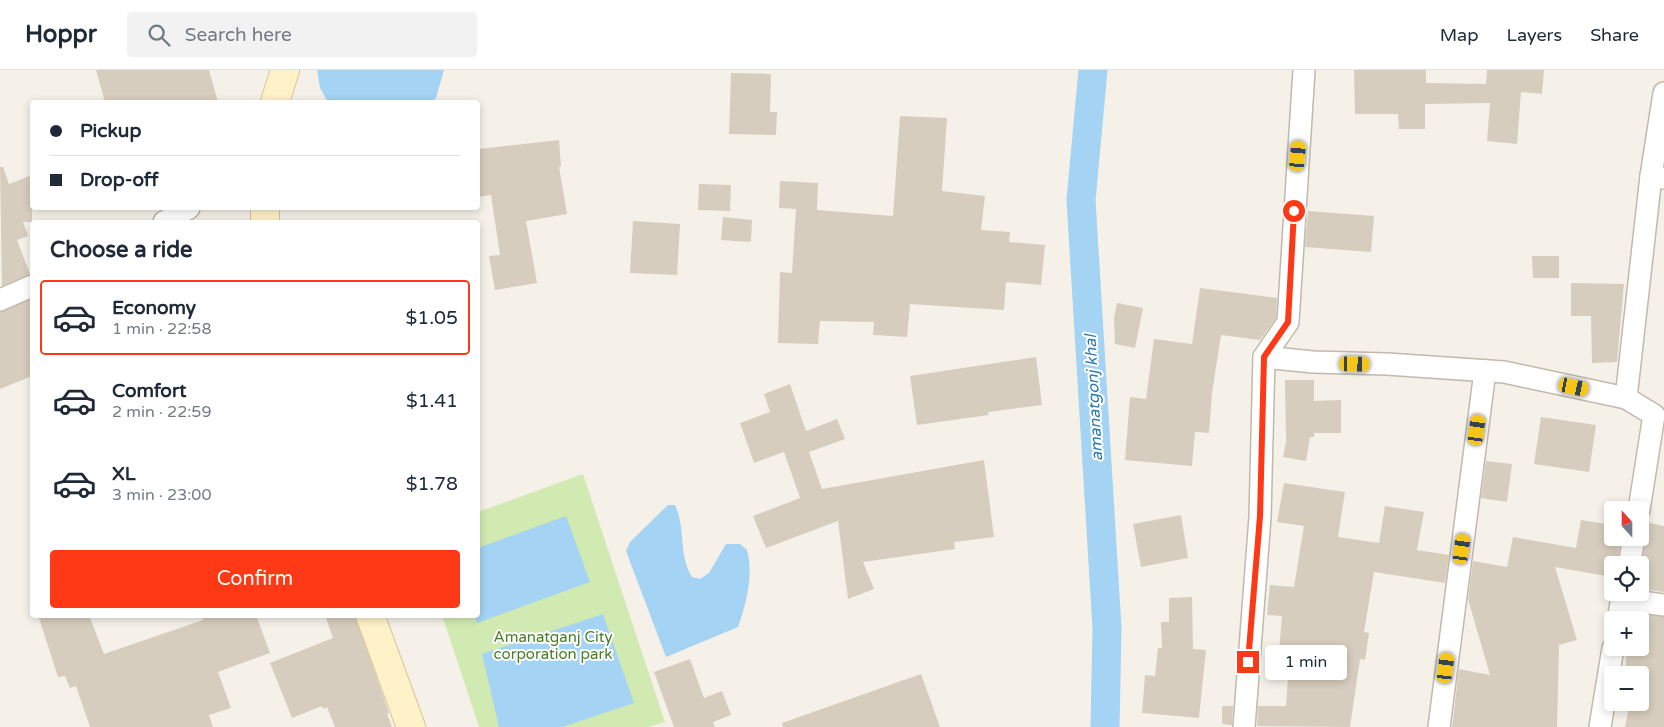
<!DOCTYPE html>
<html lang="en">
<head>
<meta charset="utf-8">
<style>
  :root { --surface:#fff; --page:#f2f2f3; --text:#1f2937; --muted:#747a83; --line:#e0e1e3; --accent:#ff3816 }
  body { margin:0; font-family:"Varela Round",sans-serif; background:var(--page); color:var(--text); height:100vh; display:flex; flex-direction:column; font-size:19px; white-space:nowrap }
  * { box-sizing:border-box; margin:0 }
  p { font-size:16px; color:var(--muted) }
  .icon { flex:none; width:28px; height:28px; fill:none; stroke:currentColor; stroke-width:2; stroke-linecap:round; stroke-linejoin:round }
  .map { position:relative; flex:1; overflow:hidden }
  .side { position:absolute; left:30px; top:150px; width:450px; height:398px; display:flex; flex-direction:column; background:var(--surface); border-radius:5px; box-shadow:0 2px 8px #0003 }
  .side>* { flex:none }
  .guide { position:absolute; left:30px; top:30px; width:450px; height:110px; border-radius:5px; box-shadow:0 2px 8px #0003; display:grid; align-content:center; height:110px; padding:0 20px; background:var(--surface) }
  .needle { width:32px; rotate:339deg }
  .fabs { position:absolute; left:1604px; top:431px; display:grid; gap:10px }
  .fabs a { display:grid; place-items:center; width:45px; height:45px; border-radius:5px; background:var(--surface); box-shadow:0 2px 8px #0003; font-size:25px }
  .end { position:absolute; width:22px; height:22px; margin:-11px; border:6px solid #ff3816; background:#fff; box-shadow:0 0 0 2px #fff }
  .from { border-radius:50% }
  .bubble { position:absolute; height:35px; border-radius:5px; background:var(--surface); box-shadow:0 2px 8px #0003; font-size:16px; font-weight:600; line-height:35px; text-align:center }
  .car { position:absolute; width:15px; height:30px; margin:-15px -8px; border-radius:6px; box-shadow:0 0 4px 1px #0007; background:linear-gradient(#f5c518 24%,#345 0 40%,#f5c518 0 76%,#345 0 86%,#f5c518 0) }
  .guide b { display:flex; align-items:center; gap:18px; height:48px; font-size:19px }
  .guide b+b { border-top:1px solid var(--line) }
  .guide i { width:12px; height:12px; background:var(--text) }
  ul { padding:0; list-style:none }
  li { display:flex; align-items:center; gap:15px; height:75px; margin:0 10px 8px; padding:0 10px; border:2px solid transparent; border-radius:5px }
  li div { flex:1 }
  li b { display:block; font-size:19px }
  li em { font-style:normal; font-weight:600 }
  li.current { border-color:var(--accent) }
  li>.icon { width:45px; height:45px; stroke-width:1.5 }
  h2 { padding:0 20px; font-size:22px; line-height:60px }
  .action { display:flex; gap:10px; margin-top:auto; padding:10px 20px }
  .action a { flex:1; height:58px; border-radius:5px; background:var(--accent); color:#fff; font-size:20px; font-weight:600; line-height:58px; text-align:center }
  header { display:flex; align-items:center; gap:30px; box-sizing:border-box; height:70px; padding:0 25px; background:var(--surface); border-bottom:1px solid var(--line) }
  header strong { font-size:24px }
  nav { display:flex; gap:28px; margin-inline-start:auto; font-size:18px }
  .search { width:350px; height:45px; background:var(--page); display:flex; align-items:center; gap:12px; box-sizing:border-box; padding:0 18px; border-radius:5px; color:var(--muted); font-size:19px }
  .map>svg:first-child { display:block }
  .green { fill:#d1eab1 }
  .water { fill:#a4d3f3 }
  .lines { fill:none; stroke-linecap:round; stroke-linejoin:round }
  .canal { stroke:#a4d3f3; stroke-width:29 }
  .building { fill:#d7cdbe }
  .minor-casing { stroke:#c1b9ab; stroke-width:24 }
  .secondary-casing { stroke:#d6c698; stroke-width:30 }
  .minor { stroke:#fff; stroke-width:21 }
  .secondary { stroke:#fff2c9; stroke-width:28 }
  .route { stroke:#ff3816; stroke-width:6 }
  .labels { text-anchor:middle; stroke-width:4; stroke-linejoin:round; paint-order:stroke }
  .park-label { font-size:15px; fill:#487e27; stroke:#fff }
  .water-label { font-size:16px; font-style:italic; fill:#2a79b2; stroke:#fff }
</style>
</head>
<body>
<header>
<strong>Hoppr</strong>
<div class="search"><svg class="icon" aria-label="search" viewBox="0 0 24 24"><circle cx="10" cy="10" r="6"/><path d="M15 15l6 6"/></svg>Search here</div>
<nav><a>Map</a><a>Layers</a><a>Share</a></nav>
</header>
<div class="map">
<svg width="1664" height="657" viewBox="0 0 1664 657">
  <rect width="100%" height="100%" fill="#f5f1e9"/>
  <polygon class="green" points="583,404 665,652 648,657 479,657 442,545 478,545 478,442"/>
  <g class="water">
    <polygon points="317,0 444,0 436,28 430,32 328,32 320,18"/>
    <path d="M 668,435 L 675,435 C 686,458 678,484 692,507 L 700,509 L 709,503 L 726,474 L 740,474 L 747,480 C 754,505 746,534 738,557 L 666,587 L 626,481 L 630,472 Z"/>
    <polygon points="566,446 590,512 477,553 474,545 478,545 478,478"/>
    <polygon points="603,544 634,633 562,657 499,657 482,584"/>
  </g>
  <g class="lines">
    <polyline class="canal" points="1093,0 1081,130 1107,558 1105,657"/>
  </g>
  <g class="building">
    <polygon points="96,0 209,0 218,32 105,32"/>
    <polygon points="1354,0 1426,0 1426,13 1486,14 1487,0 1544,0 1542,24 1521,22 1517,74 1487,71 1490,33 1425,34 1425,59 1399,59 1398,44 1355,44"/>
    <polygon points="731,3 771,4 770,42 777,42 776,65 729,64"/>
    <polygon points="900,46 947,48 942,121 985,126 981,160 1010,162 1009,172 1045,175 1041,215 1006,212 1004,240 910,234 907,267 873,265 874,252 820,251 818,274 778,273 780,202 792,203 796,139 779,138 780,111 818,113 817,140 893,146"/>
    <polygon points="559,70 561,96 559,97 567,144 526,151 537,213 495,220 489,186 500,185 491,125 478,127 478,79"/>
    <polygon points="0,97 3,97 9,114 32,105 32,152 23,152 28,166 17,170 30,204 2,216"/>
    <polygon points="699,114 731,115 730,141 698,140"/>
    <polygon points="1308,141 1374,146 1371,182 1305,177"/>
    <polygon points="723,147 752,150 751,172 721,170"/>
    <polygon points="633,151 680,154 677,205 630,203"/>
    <polygon points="1532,186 1559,186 1559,208 1533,208"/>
    <polygon points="1571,213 1624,214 1617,292 1592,293 1591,246 1571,246"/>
    <polygon points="1200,218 1277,228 1276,248 1260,270 1221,265 1212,323 1209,363 1195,362 1192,396 1125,390 1130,327 1146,329 1154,269 1192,274"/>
    <polygon points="32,229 32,306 0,319 0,242"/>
    <polygon points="1117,233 1143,238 1135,278 1115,274 1114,248"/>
    <polygon points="1036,287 1042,335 988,342 989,345 917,355 910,306"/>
    <polygon points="1285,310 1314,310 1314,331 1341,330 1341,363 1314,363 1314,367 1310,367 1306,391 1283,387 1286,372"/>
    <polygon points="790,314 806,361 837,349 845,369 809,382 822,419 984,390 994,467 954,472 955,479 863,492 874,519 848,529 838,451 766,478 753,446 800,428 784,382 754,393 740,353 770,342 764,324"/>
    <polygon points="1541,347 1596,355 1589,402 1534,394"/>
    <polygon points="1486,391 1512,394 1507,432 1481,428"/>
    <polygon points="1284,413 1345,422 1338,467 1379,473 1385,436 1424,442 1417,480 1449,485 1445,513 1374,502 1364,562 1369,563 1365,590 1360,589 1350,657 1257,656 1258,636 1286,636 1289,593 1278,593 1282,546 1267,545 1270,515 1294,517 1304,456 1277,452"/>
    <polygon points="1181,445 1188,488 1141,497 1133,454"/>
    <polygon points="1581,450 1612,455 1612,468 1621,468 1617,495 1612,495 1612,507 1555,497 1577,570 1559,575 1557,657 1452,657 1459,599 1490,605 1468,529 1473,491 1507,497 1513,467 1576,478"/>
    <polygon points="1645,452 1664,456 1664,522 1640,519 1640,500 1646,470 1643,460"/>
    <polygon points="1192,527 1193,579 1206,580 1199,648 1142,643 1145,605 1155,606 1158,578 1162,578 1161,552 1169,552 1169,528"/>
    <polygon points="1634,543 1664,547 1664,657 1625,657 1630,632 1640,632 1640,605 1625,605 1627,578 1640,578 1640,550 1632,550"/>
    <polygon points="38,545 89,545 104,584 203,550 201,545 256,545 270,583 218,602 231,638 209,645 213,657 90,657 76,616 70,618 65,606 58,607"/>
    <polygon points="325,545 355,545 389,643 387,644 392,657 335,657 327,637 323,639 322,636 292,648 270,593 333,568"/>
    <polygon points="690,589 704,628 722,621 731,645 713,652 715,657 674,657 654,602"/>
    <polygon points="921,604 940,657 783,657 782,653"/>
    <polygon points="1222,636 1233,636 1232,655 1222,654"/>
  </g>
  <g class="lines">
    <defs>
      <g id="minor">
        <polyline points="1664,108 1651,106 1664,23"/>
        <polyline points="164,152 189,138"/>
        <polyline points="0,230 32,216"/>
        <polyline points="1264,287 1313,292 1387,294 1504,302 1626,328 1654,345 1639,440"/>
        <polyline points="1626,328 1651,106"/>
        <polyline points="1629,495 1634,468"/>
        <polyline points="1621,529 1664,535"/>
        <polyline points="1618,550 1623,522"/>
        <polyline points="1244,657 1260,447 1264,287 1288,252 1304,0"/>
        <polyline points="1439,657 1485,301"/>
        <polyline points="1600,657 1613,578"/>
      </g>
      <g id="secondary">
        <polyline points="275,32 285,0"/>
        <polyline points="265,152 265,138"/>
        <polyline points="370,545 411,657"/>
      </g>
    </defs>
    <use href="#minor" class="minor-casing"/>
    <use href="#secondary" class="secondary-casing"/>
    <use href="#minor" class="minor"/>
    <use href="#secondary" class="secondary"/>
  </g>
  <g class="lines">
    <polyline class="route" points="1248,592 1260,446 1264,287 1288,252 1294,141"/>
  </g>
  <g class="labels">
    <g class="park-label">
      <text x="553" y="572">Amanatganj City<tspan x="553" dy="17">corporation park</tspan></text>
    </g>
    <g class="water-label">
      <text transform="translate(1093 328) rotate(-93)" y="6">amanatgonj khal</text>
    </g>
  </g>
</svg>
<div class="fabs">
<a><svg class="needle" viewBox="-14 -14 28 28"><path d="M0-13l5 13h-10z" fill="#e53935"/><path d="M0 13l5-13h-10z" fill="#747a83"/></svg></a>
<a><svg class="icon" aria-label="locate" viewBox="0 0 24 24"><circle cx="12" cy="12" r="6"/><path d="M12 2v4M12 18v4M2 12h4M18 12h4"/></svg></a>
<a>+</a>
<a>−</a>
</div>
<i class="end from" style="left:1294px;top:141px"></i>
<i class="end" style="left:1248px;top:592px"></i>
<div class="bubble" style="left:1265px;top:575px;width:82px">1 min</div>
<i class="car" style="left:1298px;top:86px;rotate:5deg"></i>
<i class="car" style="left:1355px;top:294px;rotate:91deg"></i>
<i class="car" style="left:1574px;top:317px;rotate:102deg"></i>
<i class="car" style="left:1477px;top:360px;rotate:8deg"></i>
<i class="car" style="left:1462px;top:479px;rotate:8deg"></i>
<i class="car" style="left:1446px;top:598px;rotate:7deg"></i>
<div class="guide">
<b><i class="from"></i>Pickup</b>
<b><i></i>Drop-off</b>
</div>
<section class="side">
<h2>Choose a ride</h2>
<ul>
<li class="current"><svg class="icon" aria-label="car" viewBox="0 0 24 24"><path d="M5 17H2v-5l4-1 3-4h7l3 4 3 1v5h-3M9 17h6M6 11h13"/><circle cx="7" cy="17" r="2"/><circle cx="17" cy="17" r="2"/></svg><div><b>Economy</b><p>1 min · 22:58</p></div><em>$1.05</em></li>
<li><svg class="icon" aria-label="car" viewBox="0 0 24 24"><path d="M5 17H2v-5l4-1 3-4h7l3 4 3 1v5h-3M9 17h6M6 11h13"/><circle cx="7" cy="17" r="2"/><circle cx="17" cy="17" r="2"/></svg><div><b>Comfort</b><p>2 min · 22:59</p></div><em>$1.41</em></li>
<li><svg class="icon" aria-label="car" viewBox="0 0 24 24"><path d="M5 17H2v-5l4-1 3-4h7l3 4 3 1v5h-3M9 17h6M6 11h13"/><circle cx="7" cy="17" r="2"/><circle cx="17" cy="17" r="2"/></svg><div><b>XL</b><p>3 min · 23:00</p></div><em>$1.78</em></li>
</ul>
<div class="action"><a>Confirm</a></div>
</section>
</div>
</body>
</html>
